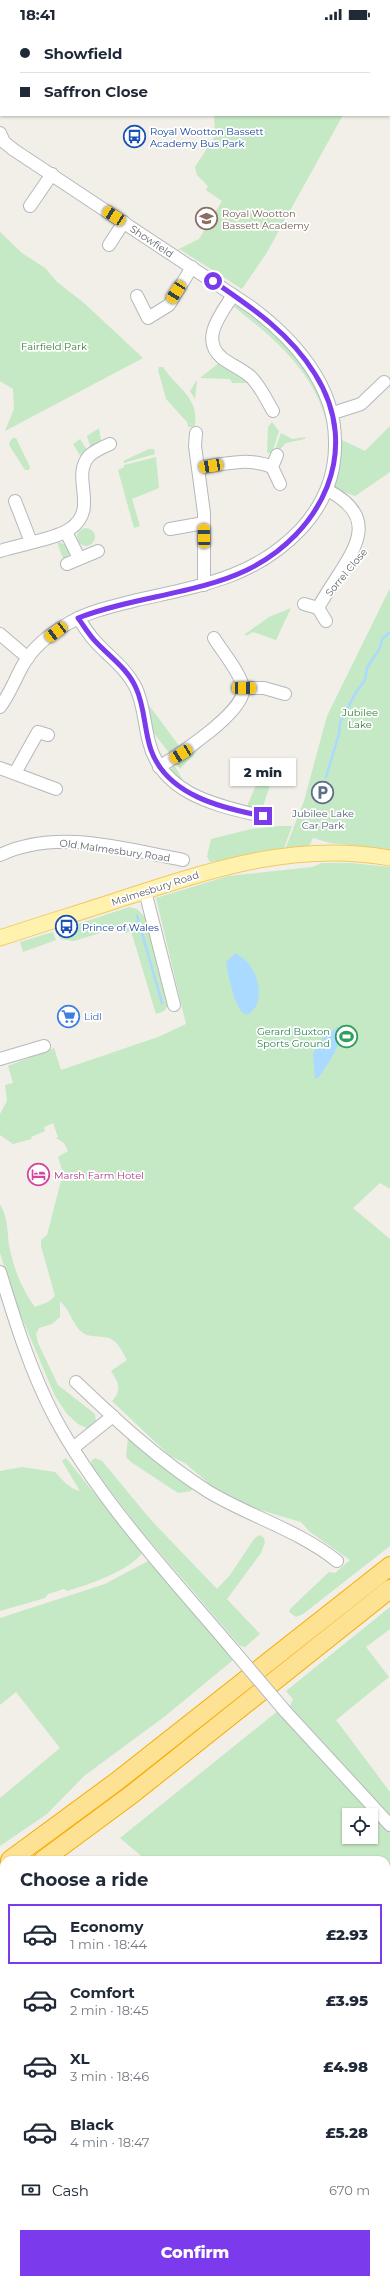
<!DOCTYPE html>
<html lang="en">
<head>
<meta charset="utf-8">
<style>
  :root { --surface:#fff; --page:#f2f2f3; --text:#1f2937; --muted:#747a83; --line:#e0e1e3; --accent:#7c3aed }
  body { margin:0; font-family:Montserrat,sans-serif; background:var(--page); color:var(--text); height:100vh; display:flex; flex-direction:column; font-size:15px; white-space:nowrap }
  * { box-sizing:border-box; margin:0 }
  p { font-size:13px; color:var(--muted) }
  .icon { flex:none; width:22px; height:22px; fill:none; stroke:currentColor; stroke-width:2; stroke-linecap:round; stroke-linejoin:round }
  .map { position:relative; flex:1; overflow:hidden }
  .sheet { position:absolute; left:0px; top:1828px; width:390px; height:428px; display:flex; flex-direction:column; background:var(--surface); border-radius:12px 12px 0 0; box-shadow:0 1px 3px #0004 }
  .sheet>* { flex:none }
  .hud { position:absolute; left:0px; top:0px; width:390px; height:88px; box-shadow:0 1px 3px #0004; display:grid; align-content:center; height:88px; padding:0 20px; background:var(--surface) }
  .fabs { position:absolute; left:342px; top:1780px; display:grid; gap:8px }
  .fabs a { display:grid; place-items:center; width:36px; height:36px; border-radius:0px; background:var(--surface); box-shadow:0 1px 3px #0004; font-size:20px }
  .end { position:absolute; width:18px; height:18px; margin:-9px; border:5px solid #7c3aed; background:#fff; box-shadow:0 0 0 2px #fff }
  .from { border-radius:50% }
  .bubble { position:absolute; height:28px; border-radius:0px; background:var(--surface); box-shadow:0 1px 3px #0004; font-size:13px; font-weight:800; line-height:28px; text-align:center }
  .car { position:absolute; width:12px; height:24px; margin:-12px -6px; border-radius:5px; box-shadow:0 0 3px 1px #0007; background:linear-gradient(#f5c518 24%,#345 0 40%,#f5c518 0 76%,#345 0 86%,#f5c518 0) }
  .hud b { display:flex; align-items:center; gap:14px; height:38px; font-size:15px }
  .hud b+b { border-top:1px solid var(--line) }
  .hud i { width:10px; height:10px; background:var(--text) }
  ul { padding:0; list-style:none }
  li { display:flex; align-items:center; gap:12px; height:60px; margin:0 8px 6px; padding:0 12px; border:2px solid transparent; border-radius:0px }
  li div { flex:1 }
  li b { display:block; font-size:15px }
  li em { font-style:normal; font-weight:800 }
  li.on { border-color:var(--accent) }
  li>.icon { width:36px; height:36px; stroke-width:1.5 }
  h2 { padding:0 20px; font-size:18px; line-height:48px }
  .pay { display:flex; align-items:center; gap:10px; height:44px; padding:0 20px; font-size:15px }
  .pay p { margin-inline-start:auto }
  .button { display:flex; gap:8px; margin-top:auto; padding:8px 20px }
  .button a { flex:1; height:46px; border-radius:0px; background:var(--accent); color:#fff; font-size:16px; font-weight:800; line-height:46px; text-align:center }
  .status { display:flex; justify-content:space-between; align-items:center; height:28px; padding:0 20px; background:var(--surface); direction:ltr }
  .status svg { height:11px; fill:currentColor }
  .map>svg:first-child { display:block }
  .green { fill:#c5e8c5; fill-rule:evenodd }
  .water { fill:#aadaff }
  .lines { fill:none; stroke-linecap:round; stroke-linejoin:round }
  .stream { stroke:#aadaff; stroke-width:2.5 }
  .minor-casing { stroke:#b5b8bc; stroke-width:14 }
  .major-casing { stroke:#f2c960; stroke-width:17 }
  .highway-casing { stroke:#f9ab00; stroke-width:20 }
  .minor { stroke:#fff; stroke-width:12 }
  .major { stroke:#fff2af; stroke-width:15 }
  .highway { stroke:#fde293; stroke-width:18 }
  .minor-bridge-casing { stroke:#b5b8bc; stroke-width:14; stroke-linecap:butt }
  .minor-bridge { stroke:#fff; stroke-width:12 }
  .route { stroke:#7c3aed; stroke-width:5 }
  .labels { text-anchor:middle; stroke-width:3.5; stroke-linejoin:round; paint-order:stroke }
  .transit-label { font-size:10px; fill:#164399; stroke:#fff; text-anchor:start }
  .education-label { font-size:10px; fill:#785e54; stroke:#fff; text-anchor:start }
  .street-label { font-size:10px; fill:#5f6368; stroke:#fff }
  .park-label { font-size:10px; fill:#348238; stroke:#fff }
  .service-label { font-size:10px; fill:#4e5e75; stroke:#fff }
  .shop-label { font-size:10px; fill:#366cbe; stroke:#fff; text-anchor:start }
  .leisure-label { font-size:10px; fill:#27864d; stroke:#fff; text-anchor:end }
  .hotel-label { font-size:10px; fill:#b23c85; stroke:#fff; text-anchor:start }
</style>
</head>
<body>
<div class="status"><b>18:41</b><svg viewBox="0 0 49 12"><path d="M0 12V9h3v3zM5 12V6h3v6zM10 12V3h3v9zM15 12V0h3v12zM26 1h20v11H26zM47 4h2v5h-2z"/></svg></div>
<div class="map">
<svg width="390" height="2256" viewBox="0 0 390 2256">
  <rect width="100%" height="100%" fill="#f1efe8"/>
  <g class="green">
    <polygon points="216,0 369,0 218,1"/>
    <polygon points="214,87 343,87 266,226 242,261 181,222 177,222 199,211 222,173 206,162 208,158 197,147 195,139 215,108"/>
    <polygon points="0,204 22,225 45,240 57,254 84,275 143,330 5,403 14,381 13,361 0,353"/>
    <path d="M 233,278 L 242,278 L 247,281 C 284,315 321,346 328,399 C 315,344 275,311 233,278 Z"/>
    <polygon points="219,335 249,355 232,355 230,351 200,350"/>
    <path d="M 159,339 L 163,339 C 178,362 199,368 195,399 L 188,399 L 187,394 L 166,371 L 158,342 Z"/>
    <polygon points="196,353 197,353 195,371 190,363"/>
    <polygon points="272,394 279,403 272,425 267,425 268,399"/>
    <polygon points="390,398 390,444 355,468 333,460 342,412 365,423"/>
    <polygon points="99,400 101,412 91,421 87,408"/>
    <polygon points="281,405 292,411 305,409 305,411 286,415 278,423 275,422"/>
    <polygon points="13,410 16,410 30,439 29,442 25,442 9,417 10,413"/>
    <polygon points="80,411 88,424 81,429 73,416"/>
    <polygon points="149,421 154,421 155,426 124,435 123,433"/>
    <polygon points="156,429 159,460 132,471 140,498 134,500 118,442 124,439 124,437"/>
    <circle cx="86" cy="509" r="9"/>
    <polygon points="57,514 68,517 70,525 64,533"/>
    <polygon points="390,560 390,821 330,815 313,810 308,820 284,824 304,773 327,688"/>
    <polygon points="291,580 276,612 253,604 246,608 245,606 269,589"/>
    <polygon points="148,676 180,719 170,726 153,704"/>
    <polygon points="200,717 201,719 180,741 175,734"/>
    <polygon points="173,735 184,754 183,756 171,742"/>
    <polygon points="265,736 276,739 262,781 247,778"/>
    <polygon points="279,798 292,798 283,823 210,834 207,829 211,811 251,801"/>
    <path d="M 322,835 L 351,835 L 390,839 L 390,1161 L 380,1155 L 353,1180 L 390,1211 L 390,1518 L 303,1586 L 296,1589 L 289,1584 L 291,1580 L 329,1544 L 335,1545 L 350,1532 L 310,1504 L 301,1494 L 246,1478 L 213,1459 L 185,1435 L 170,1428 L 112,1373 C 122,1362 119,1355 111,1343 L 127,1332 C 123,1325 119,1316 113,1312 C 104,1306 92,1311 83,1305 C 72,1297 71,1283 60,1273 L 60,1289 L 52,1296 L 39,1300 L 36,1306 L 38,1315 L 58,1357 L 95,1386 L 96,1393 L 87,1400 L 78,1396 L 67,1386 L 55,1368 L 16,1276 L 0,1225 L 0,1176 C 8,1190 7,1202 9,1217 C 13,1239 22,1262 35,1279 L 48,1274 L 55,1268 L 41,1218 L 41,1212 L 47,1207 L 63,1145 L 58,1129 L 68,1123 L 64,1115 L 56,1110 L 58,1109 L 53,1095 L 44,1099 L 45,1103 L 31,1109 L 32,1111 L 13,1116 L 0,1107 L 0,1086 L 7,1073 L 5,1057 L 13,1055 L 8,1038 L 54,1020 L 61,1042 L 158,1009 L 186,996 L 156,870 L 228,848 L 312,839 Z"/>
    <polygon points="129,879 137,881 146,890 169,976 164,983 156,986 131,903 125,905 123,898 74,913 60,911 57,903"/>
    <polygon points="53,904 56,912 23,924 20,914"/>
    <polygon points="128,1410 193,1460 191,1463 178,1465 131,1434 126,1429"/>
    <path d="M 66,1430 L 142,1525 C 129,1543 89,1556 68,1563 L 64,1561 L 48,1566 L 45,1570 L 0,1583 L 0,1443 L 22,1439 L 55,1444 C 63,1452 68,1460 80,1463 L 62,1433 Z"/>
    <polygon points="95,1430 102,1433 151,1492 217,1561 230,1547 254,1511 259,1507 263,1509 265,1514 261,1525 227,1571 260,1606 245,1619 240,1618 136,1497 92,1438 91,1433"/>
    <polygon points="148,1533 155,1539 232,1628 232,1633 164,1689 84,1748 47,1786 0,1818 0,1770 60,1720 16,1664 0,1677 0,1590 105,1556"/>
    <polygon points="390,1579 390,1601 366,1619 389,1649 336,1692 390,1764 390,1788 290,1678 293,1671 286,1663"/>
    <path d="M 279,1682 L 390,1802 L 390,2256 L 37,2256 L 38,2252 L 386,2252 L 386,1832 L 146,1832 L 120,1810 ZM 349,1787 L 371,1787 L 371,1809 L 349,1809 Z"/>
  </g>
  <g class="water">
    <path d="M 236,925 C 240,928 245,931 248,935 C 260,948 265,978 247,987 C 235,984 230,953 227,940 L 226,934 Z"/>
    <polygon points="337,999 343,1000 344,1002 334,1026 319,1049 315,1051 313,1026 317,1016"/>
  </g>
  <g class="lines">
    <g class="stream">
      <polyline points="326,749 339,706 340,695 356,664 365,652 367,640 380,620 382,611 390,604"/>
      <polyline points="137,888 162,975"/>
    </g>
    <defs>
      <g id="minor">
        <path d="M 0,105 L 4,114 L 14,122 L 251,279 C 294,311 335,357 335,413 C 336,447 324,476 301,501 C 255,550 199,558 137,572 C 114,578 89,583 69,595 C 51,605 33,619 23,637 C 15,651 10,666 0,679"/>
        <polyline points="30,178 52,146"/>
        <polyline points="109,217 124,194"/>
        <path d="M 233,267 C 222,285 199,311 222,330 C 231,337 242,341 251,349 C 260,358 266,371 273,383"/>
        <polyline points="137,268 148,290 169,277 192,239"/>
        <polyline points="333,385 361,376 384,354"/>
        <polyline points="196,405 195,418 204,485 204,557"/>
        <polyline points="277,427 272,439 280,456"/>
        <path d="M 198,440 C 223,436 249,429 272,439"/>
        <polyline points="15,473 31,514"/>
        <polyline points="170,501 204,495"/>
        <polyline points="66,504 79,530"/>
        <path d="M 0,523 C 18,517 56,511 70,501 C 100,480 70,450 89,428 C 94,423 103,419 110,416"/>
        <polyline points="67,536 98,523"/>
        <polyline points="304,576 318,580 326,593"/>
        <path d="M 318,580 C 344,532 390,494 327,462"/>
        <path d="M 78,590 C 83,597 88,605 94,612 C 108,628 125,639 135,658 C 144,675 144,696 149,714 C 161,763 210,776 253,786"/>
        <polyline points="0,606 28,630"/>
        <polyline points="244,660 264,660 285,666"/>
        <path d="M 159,739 C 177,728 245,684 243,661 C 243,648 221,622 214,610"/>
        <polyline points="0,740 56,761"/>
        <polyline points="15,745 38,704 48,707"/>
        <path d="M 0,827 C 57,800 124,821 183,832"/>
        <polyline points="145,863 174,977"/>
        <polyline points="0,1031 44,1018"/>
        <path d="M 0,1244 C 15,1293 30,1342 54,1388 C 98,1471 173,1551 234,1623"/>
        <path d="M 76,1354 C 117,1393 161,1434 209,1464 C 251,1489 298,1502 337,1533"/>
        <polyline points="73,1420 113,1388"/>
        <polyline points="285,1683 390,1797"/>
      </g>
      <path id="major" d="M 0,910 C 42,896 85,883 127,869 C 214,841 297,813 390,830"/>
      <g id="highway">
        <polyline points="10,1832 116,1754 390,1538"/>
        <polyline points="43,1832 131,1767 390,1561"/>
        <polyline points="0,1863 4,1860"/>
      </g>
    </defs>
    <use href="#minor" class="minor-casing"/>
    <use href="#major" class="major-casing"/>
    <use href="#highway" class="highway-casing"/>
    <use href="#minor" class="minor"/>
    <use href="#major" class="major"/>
    <use href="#highway" class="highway"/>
    <defs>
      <polyline id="minor-bridge" points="234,1623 285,1683"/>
    </defs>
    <use href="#minor-bridge" class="minor-bridge-casing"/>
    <use href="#minor-bridge" class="minor-bridge"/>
  </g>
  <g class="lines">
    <path class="route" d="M 213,253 C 251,279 290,305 315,346 C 363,422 322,505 247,542 C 197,566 132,569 78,590 C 84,598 89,607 96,614 C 110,629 128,641 136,660 C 145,679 144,702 151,722 C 167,767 221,780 263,788"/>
  </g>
  <defs>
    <symbol id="bus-ring" viewBox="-11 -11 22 22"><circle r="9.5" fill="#fff" stroke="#1a4fb4" stroke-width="1.5"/><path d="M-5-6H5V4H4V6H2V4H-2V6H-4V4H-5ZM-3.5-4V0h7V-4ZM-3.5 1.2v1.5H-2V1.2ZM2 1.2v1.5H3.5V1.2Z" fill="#1a4fb4"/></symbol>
    <symbol id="school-ring" viewBox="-11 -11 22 22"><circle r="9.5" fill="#fff" stroke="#8d6e63" stroke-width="1.5"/><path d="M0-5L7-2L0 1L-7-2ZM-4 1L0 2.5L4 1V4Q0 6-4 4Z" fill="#8d6e63"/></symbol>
    <symbol id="parking-ring" viewBox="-11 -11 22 22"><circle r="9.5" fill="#fff" stroke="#5c6f8a" stroke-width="1.5"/><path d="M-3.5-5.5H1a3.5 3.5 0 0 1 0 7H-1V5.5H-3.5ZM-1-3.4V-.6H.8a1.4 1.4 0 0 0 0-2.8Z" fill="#5c6f8a"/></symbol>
    <symbol id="supermarket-ring" viewBox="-11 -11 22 22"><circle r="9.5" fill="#fff" stroke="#3f7fe0" stroke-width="1.5"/><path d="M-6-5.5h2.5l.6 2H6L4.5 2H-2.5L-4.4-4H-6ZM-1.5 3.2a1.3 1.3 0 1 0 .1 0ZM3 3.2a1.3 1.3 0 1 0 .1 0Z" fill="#3f7fe0"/></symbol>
    <symbol id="stadium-ring" viewBox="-11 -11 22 22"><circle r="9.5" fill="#fff" stroke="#2e9e5b" stroke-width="1.5"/><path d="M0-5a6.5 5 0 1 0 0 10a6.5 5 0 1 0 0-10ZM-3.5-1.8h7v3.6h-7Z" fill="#2e9e5b"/></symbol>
    <symbol id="hotel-ring" viewBox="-11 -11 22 22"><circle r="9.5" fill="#fff" stroke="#d1479c" stroke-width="1.5"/><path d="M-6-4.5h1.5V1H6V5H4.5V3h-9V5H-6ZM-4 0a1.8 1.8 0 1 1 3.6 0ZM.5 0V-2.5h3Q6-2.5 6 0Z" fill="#d1479c"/></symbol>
  </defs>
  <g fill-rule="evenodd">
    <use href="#bus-ring" x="122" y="96" width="25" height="25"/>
    <use href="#school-ring" x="194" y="178" width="25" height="25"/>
    <use href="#parking-ring" x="310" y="752" width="25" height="25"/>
    <use href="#bus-ring" x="54" y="886" width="25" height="25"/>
    <use href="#supermarket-ring" x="56" y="976" width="25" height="25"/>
    <use href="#stadium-ring" x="334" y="996" width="25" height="25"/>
    <use href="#hotel-ring" x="26" y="1134" width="25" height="25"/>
  </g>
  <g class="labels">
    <g class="transit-label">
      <text x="150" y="107">Royal Wootton Bassett<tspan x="150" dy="12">Academy Bus Park</tspan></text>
      <text x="82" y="903">Prince of Wales</text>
    </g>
    <g class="education-label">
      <text x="222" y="189">Royal Wootton<tspan x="222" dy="12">Bassett Academy</tspan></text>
    </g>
    <g class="street-label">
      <text transform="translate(152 213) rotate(34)" y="4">Showfield</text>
      <text transform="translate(346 544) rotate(-50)" y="4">Sorrel Close</text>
      <text transform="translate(115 822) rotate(8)" y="4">Old Malmesbury Road</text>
      <text transform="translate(155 860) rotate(-18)" y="4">Malmesbury Road</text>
    </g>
    <g class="park-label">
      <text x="54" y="322">Fairfield Park</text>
      <text x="360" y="688">Jubilee<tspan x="360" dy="12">Lake</tspan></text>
    </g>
    <g class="service-label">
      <text x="323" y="789">Jubilee Lake<tspan x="323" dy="12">Car Park</tspan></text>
    </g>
    <g class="shop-label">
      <text x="84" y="992">Lidl</text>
    </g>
    <g class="leisure-label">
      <text x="330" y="1007">Gerard Buxton<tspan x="330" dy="12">Sports Ground</tspan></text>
    </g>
    <g class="hotel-label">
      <text x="54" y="1151">Marsh Farm Hotel</text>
    </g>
  </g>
</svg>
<div class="fabs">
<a><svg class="icon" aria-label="locate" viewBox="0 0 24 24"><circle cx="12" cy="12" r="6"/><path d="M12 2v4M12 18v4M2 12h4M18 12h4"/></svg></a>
</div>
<i class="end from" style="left:213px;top:253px"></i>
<i class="end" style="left:263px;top:788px"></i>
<div class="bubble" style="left:230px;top:730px;width:66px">2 min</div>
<i class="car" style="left:114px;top:188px;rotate:303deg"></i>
<i class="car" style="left:176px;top:264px;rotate:213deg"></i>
<i class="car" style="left:211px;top:438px;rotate:261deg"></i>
<i class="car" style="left:204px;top:508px;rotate:359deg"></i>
<i class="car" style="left:56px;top:604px;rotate:233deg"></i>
<i class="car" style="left:244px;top:660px;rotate:91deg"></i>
<i class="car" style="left:181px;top:726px;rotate:238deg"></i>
<div class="hud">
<b><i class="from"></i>Showfield</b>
<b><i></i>Saffron Close</b>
</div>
<section class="sheet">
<h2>Choose a ride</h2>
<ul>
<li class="on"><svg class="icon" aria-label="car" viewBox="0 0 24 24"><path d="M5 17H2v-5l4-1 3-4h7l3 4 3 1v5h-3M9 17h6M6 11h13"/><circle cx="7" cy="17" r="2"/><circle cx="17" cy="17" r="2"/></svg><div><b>Economy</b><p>1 min · 18:44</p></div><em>£2.93</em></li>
<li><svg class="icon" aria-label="car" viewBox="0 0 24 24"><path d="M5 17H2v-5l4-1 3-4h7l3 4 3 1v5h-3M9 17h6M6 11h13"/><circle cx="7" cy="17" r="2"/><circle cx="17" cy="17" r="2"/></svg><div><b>Comfort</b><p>2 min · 18:45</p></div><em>£3.95</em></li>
<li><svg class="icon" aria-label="car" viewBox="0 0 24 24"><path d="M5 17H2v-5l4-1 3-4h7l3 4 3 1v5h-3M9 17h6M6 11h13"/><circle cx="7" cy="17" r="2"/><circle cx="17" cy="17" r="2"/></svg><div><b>XL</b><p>3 min · 18:46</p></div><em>£4.98</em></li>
<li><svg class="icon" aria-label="car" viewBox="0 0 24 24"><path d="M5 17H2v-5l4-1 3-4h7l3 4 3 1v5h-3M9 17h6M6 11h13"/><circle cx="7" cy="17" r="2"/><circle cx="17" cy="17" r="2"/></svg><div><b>Black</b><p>4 min · 18:47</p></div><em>£5.28</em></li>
</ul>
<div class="pay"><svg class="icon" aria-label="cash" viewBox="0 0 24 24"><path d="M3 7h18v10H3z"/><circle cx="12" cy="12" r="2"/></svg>Cash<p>670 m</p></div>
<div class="button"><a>Confirm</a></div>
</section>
</div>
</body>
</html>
